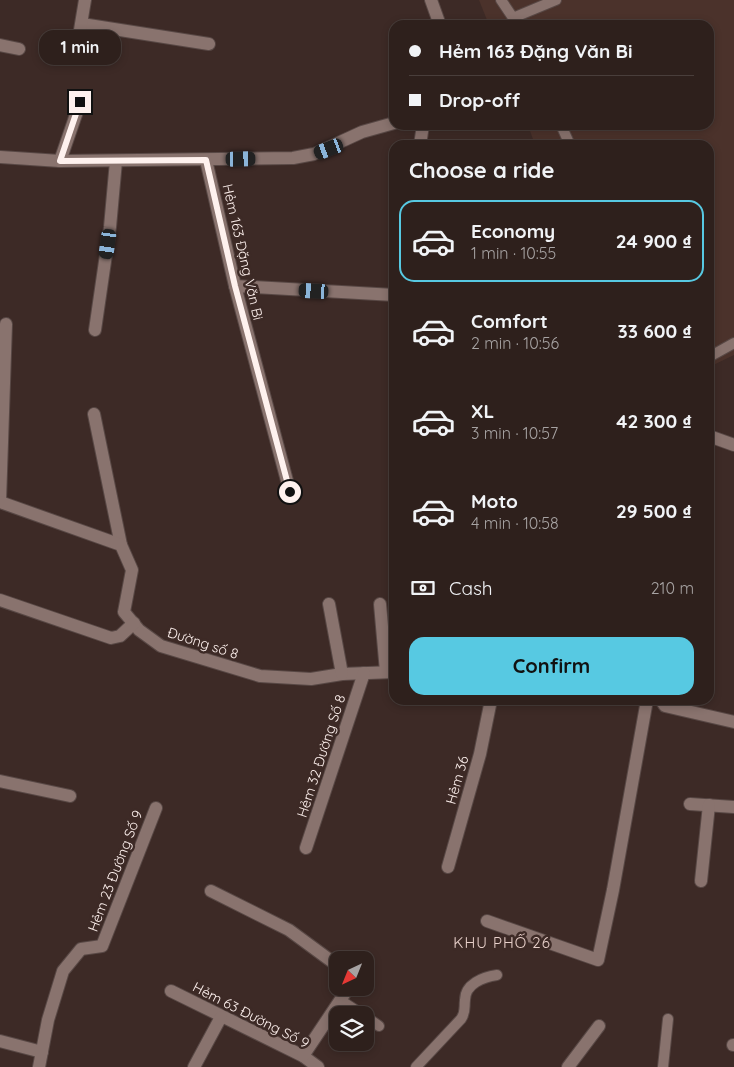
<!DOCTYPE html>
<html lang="en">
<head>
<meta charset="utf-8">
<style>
  :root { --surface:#2e201c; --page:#362825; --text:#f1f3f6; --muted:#a7a3a3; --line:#493e3b; --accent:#57c9e2 }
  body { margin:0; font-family:Quicksand,sans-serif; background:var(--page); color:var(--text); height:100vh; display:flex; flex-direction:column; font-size:19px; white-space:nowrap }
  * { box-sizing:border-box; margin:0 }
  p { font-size:16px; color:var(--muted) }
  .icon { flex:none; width:28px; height:28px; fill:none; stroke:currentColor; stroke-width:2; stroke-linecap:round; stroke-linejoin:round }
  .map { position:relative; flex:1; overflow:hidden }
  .side { position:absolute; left:389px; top:140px; width:325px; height:565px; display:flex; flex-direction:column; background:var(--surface); border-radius:15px; box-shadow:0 2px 8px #0003,0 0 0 1px var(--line) }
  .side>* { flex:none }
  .guide { position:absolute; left:389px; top:20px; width:325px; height:110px; border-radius:15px; box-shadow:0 2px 8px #0003,0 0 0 1px var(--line); display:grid; align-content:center; height:110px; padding:0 20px; background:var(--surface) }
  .needle { width:32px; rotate:223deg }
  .fabs { position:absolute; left:329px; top:951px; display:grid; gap:10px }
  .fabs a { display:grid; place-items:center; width:45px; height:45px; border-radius:10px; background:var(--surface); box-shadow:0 2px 8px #0003,0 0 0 1px var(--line); font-size:25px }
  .end { position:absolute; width:22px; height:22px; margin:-11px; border:6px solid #fef1ee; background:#111; box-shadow:0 0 0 2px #111 }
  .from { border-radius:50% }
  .bubble { position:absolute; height:35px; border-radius:15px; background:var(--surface); box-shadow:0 2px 8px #0003,0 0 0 1px var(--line); font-size:16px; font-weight:700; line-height:35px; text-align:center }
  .car { position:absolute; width:15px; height:30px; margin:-15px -8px; border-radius:6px; box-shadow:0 0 4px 1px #0007; background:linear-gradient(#222 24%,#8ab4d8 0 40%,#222 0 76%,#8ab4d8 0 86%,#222 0) }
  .guide b { display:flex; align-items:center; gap:18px; height:48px; font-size:19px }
  .guide b+b { border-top:1px solid var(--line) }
  .guide i { width:12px; height:12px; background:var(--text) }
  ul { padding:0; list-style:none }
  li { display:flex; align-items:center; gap:15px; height:82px; margin:0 10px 8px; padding:0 10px; border:2px solid transparent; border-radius:15px }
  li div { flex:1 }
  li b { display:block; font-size:19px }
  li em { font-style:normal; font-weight:700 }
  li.current { border-color:var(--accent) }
  li>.icon { width:45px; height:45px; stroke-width:1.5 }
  h2 { padding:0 20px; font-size:22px; line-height:60px }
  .pay { display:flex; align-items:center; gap:12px; height:55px; padding:0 20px; font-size:19px }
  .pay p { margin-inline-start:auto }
  .button { display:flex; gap:10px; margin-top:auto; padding:10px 20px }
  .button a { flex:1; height:58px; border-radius:15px; background:var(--accent); color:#111; font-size:20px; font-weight:700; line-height:58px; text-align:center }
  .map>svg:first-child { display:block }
  .built { fill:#4b322b }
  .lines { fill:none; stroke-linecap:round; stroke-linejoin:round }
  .lane-casing { stroke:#584845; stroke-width:12 }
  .street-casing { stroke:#584845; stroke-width:14 }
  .lane { stroke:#89736e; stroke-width:10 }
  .street { stroke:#89736e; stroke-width:12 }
  .route { stroke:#fef1ee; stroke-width:6 }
  .labels { text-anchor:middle; stroke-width:5; stroke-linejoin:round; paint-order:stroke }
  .street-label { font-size:14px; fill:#fef1ee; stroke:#3d2a26 }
  .neighbourhood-label { font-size:15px; letter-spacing:1px; fill:#e9d1cb; stroke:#3d2a26 }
</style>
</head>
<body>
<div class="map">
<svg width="734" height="1067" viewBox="0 0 734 1067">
  <rect width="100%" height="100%" fill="#3d2a26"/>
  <polygon class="built" points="479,0 734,0 734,355 709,367 709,145 535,145 528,125 709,125 709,25 489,25"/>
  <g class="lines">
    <defs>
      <g id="lane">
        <polyline points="501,0 518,25"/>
        <polyline points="515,17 556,0"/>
        <polyline points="561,125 570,145"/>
        <polyline points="709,357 734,343"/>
        <polyline points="340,1000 363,1015"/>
        <polyline points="365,1016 379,1026"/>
        <polyline points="327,1020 338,1027"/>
        <path d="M 416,1067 L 461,1019 C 466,1012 464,1008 465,1000 C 465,984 483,977 497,975"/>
        <polyline points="663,1067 668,1019"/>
      </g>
      <g id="street">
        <polyline points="431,0 440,25"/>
        <polyline points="82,24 209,44"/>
        <polyline points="0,45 19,49"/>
        <polyline points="77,48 85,0"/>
        <polyline points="420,145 423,125"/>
        <polyline points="0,157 60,161 293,158 314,154 362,132 394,123"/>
        <polyline points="206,160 235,286 290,492"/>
        <polyline points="60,161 80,103"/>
        <polyline points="235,286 394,295"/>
        <polyline points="95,330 110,227 116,161"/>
        <polyline points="94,414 121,545"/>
        <polyline points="709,436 734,445"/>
        <polyline points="0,501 6,324"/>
        <polyline points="0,502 121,545 132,570 124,612 139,630 161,646 260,676 311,679 342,674 394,672"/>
        <polyline points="0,600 111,638 120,636 134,623"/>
        <polyline points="329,604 342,674"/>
        <polyline points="380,604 386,672"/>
        <polyline points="661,700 665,706 734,722"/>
        <polyline points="0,781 70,796"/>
        <polyline points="690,804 734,807"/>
        <polyline points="306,848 364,673"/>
        <polyline points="448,867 480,754 491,700"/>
        <polyline points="701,881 709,805"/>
        <polyline points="211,891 289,930 338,966"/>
        <polyline points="487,921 598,960 613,890 647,700"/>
        <polyline points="171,991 303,1056 318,1067"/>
        <polyline points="0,1041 42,1052"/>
        <polyline points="733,1045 734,1045"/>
        <polyline points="303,1056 345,993 345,988"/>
        <polyline points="39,1067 48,1020 63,971 81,949 102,946 156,808"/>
        <polyline points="194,1067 221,1017"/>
        <polyline points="568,1067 599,1026"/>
      </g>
    </defs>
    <use href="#lane" class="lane-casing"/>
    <use href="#street" class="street-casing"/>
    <use href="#lane" class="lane"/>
    <use href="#street" class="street"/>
  </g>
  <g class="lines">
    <polyline class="route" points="80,102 60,161 206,160 235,286 290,492"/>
  </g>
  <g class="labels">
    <g class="street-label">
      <text transform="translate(243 252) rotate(77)" y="5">Hẻm 163 Đặng Văn Bi</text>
      <text transform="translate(203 643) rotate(18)" y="5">Đường số 8</text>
      <text transform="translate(321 756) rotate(-72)" y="5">Hẻm 32 Đường Số 8</text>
      <text transform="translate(457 780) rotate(-74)" y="5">Hẻm 36</text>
      <text transform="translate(115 871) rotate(-69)" y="5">Hẻm 23 Đường Số 9</text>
      <text transform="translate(251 1015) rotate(27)" y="5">Hẻm 63 Đường Số 9</text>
    </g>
    <g class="neighbourhood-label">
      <text x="502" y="948">KHU PHỐ 26</text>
    </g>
  </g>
</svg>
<div class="fabs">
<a><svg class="needle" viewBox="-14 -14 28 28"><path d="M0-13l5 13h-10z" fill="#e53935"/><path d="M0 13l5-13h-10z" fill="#a7a3a3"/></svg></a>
<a><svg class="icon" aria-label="layers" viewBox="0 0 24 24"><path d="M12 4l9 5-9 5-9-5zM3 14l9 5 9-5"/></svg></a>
</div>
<i class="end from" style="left:290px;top:492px"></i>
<i class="end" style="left:80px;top:102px"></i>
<div class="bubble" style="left:39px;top:30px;width:82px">1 min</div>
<i class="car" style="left:329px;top:149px;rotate:249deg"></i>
<i class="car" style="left:241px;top:159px;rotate:89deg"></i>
<i class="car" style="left:108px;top:244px;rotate:188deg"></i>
<i class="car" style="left:314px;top:291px;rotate:273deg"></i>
<div class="guide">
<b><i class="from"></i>Hẻm 163 Đặng Văn Bi</b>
<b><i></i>Drop-off</b>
</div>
<section class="side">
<h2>Choose a ride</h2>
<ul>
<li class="current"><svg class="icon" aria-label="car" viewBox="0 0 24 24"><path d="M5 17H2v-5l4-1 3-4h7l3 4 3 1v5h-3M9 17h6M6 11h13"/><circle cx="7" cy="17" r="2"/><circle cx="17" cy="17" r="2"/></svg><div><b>Economy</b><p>1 min · 10:55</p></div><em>24 900 ₫</em></li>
<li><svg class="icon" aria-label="car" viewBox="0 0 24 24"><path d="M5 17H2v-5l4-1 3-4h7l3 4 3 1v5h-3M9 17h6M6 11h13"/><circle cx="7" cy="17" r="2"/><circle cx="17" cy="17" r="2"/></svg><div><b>Comfort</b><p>2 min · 10:56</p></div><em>33 600 ₫</em></li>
<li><svg class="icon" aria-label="car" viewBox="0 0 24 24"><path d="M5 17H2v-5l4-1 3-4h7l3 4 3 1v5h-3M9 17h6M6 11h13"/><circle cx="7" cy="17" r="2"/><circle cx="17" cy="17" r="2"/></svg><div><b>XL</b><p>3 min · 10:57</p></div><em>42 300 ₫</em></li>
<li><svg class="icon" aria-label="car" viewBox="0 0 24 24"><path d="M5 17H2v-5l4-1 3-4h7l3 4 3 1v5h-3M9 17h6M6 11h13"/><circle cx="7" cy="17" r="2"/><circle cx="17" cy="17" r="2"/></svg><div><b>Moto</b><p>4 min · 10:58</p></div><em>29 500 ₫</em></li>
</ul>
<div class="pay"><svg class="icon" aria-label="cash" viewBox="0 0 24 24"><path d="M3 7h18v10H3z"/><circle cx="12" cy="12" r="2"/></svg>Cash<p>210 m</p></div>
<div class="button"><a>Confirm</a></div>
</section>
</div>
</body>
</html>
